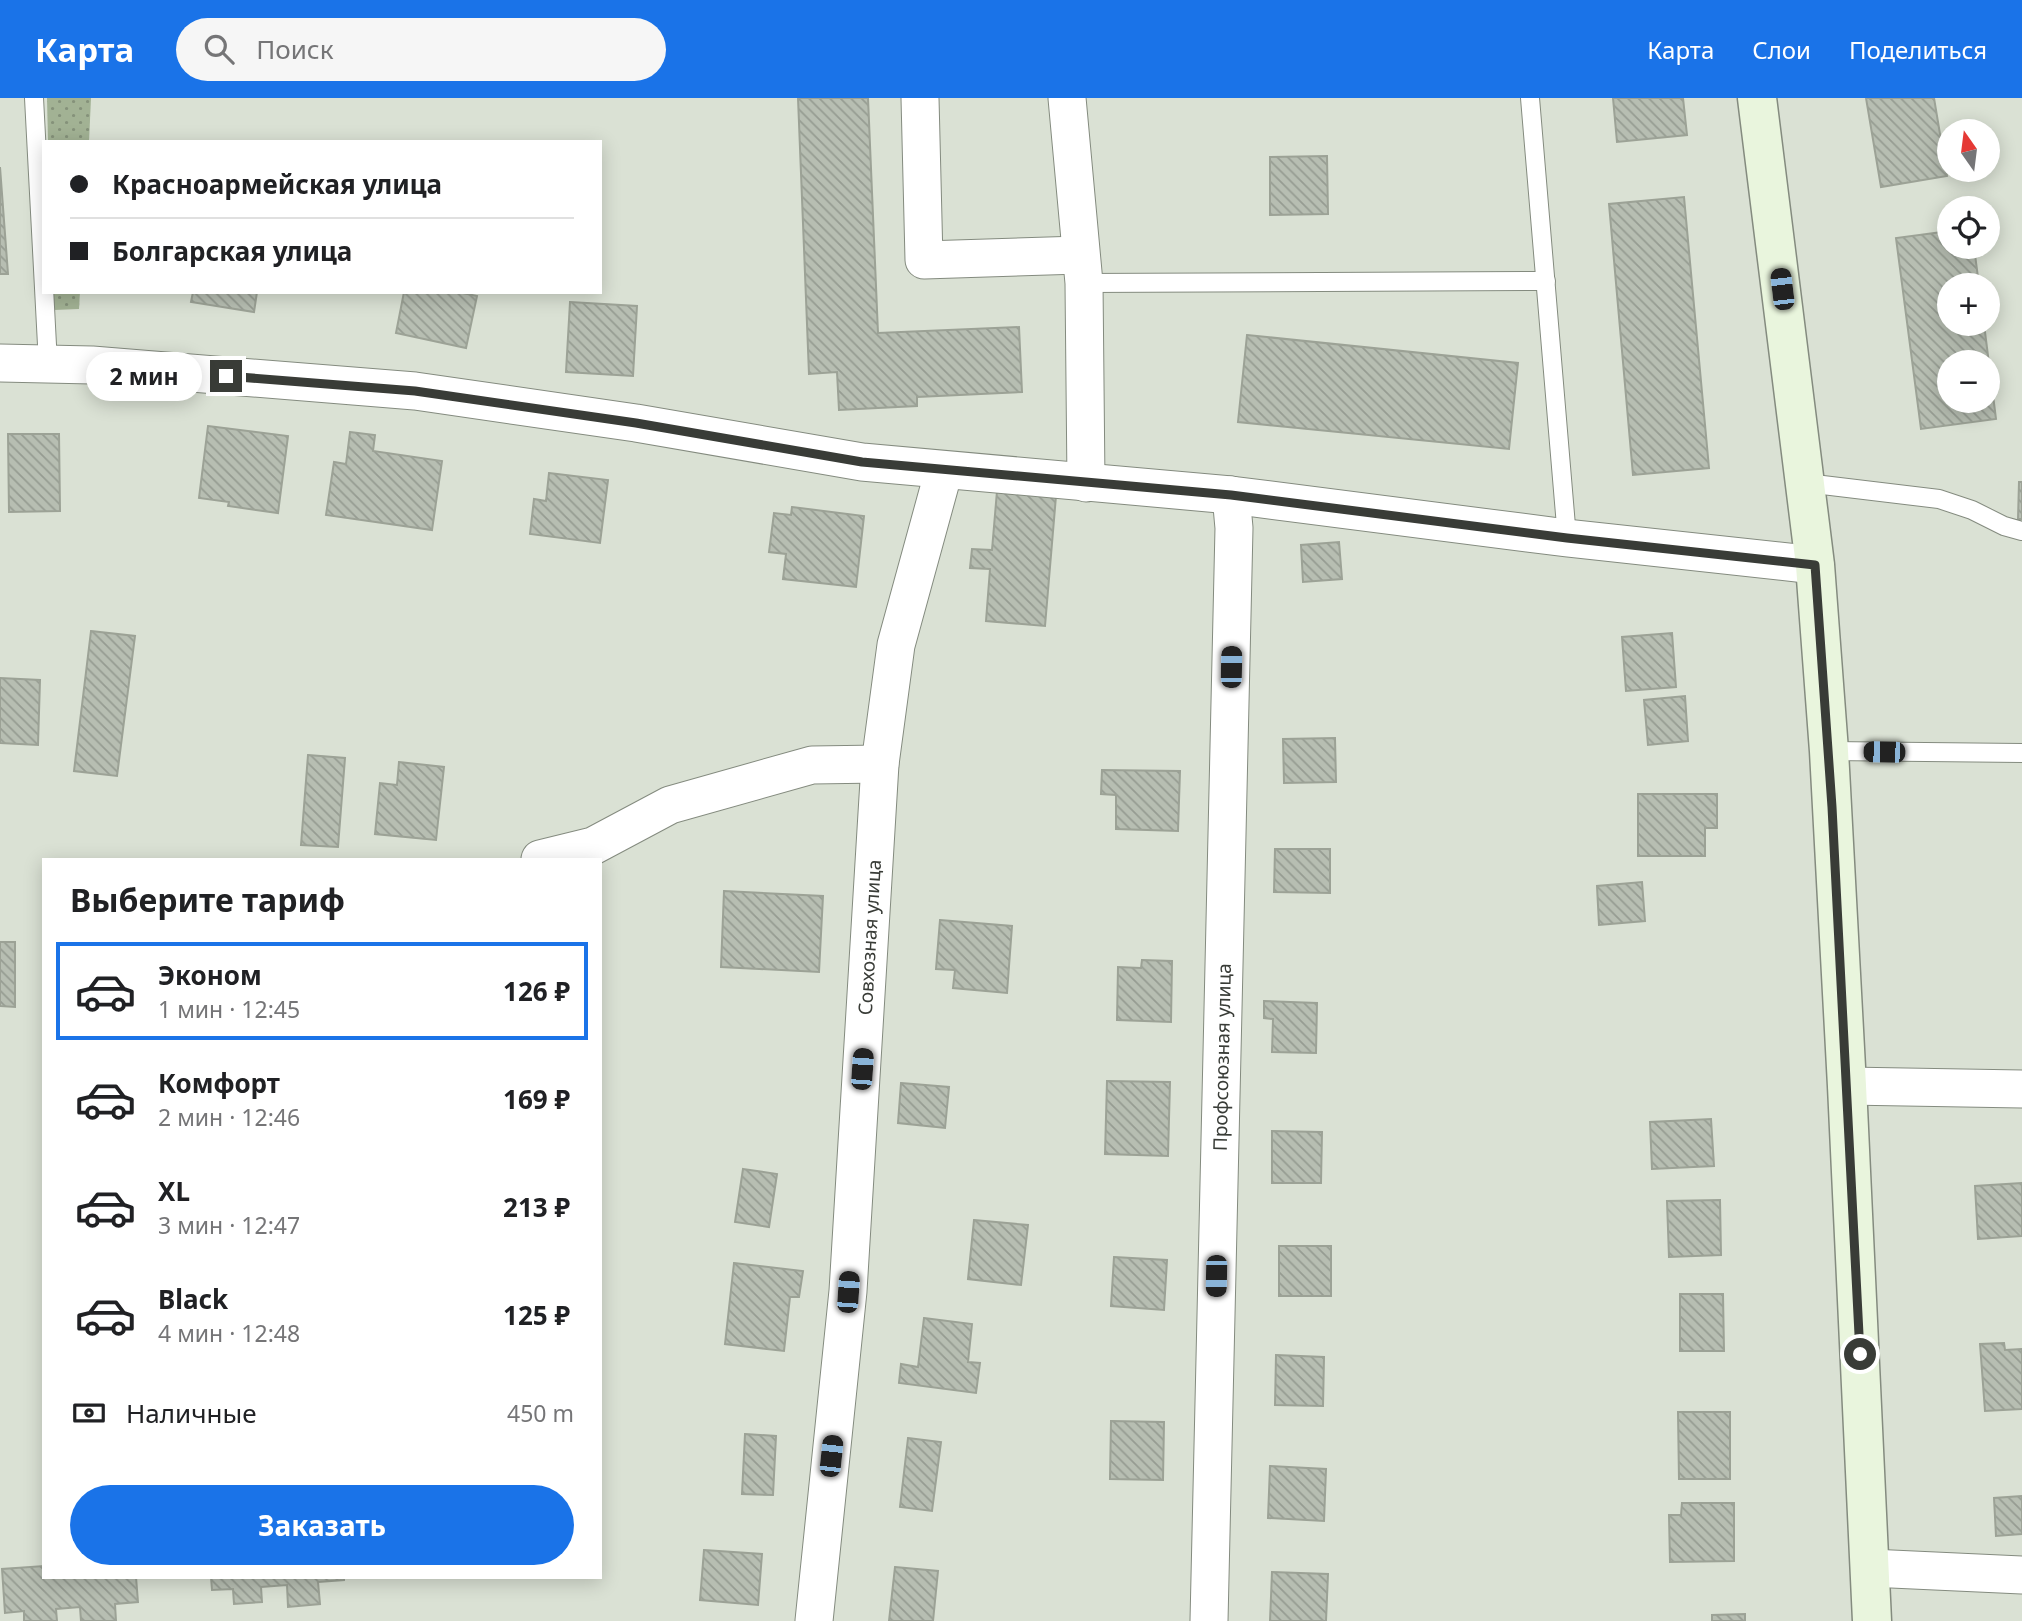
<!DOCTYPE html>
<html lang="ru">
<head>
<meta charset="utf-8">
<style>
  :root { --surface:#fff; --page:#f6f6f6; --text:#202124; --muted:#757577; --line:#e0e0e0; --accent:#1a73e8 }
  body { margin:0; font-family:"Noto Sans",sans-serif; background:var(--page); color:var(--text); height:100vh; display:flex; flex-direction:column; font-size:26px; white-space:nowrap }
  * { box-sizing:border-box; margin:0 }
  p { font-size:23px; color:var(--muted) }
  .icon { flex:none; width:38px; height:38px; fill:none; stroke:currentColor; stroke-width:2; stroke-linecap:round; stroke-linejoin:round }
  .map { position:relative; flex:1; overflow:hidden }
  .drawer { position:absolute; left:42px; top:760px; width:560px; height:721px; display:flex; flex-direction:column; background:var(--surface); border-radius:0px; box-shadow:0 4px 18px #0003 }
  .drawer>* { flex:none }
  .banner { position:absolute; left:42px; top:42px; width:560px; height:154px; border-radius:0px; box-shadow:0 4px 18px #0003; display:grid; align-content:center; height:154px; padding:0 28px; background:var(--surface) }
  .needle { width:46px; rotate:346deg }
  .buttons { position:absolute; left:1937px; top:21px; display:grid; gap:14px }
  .buttons a { display:grid; place-items:center; width:63px; height:63px; border-radius:50%; background:var(--surface); box-shadow:0 4px 18px #0003; font-size:35px }
  .end { position:absolute; width:32px; height:32px; margin:-16px; border:9px solid #393c37; background:#fff; box-shadow:0 0 0 4px #fff }
  .from { border-radius:50% }
  .bubble { position:absolute; height:49px; border-radius:24px; background:var(--surface); box-shadow:0 4px 18px #0003; font-size:23px; font-weight:700; line-height:49px; text-align:center }
  .car { position:absolute; width:21px; height:42px; margin:-21px -10px; border-radius:9px; box-shadow:0 0 5px 2px #0007; background:linear-gradient(#222 24%,#8ab4d8 0 40%,#222 0 76%,#8ab4d8 0 86%,#222 0) }
  .banner b { display:flex; align-items:center; gap:24px; height:66px; font-size:26px }
  .banner b+b { border-top:2px solid var(--line) }
  .banner i { width:18px; height:18px; background:var(--text) }
  ul { padding:0; list-style:none }
  li { display:flex; align-items:center; gap:21px; height:98px; margin:0 14px 10px; padding:0 14px; border:4px solid transparent; border-radius:0px }
  li div { flex:1 }
  li b { display:block; font-size:26px }
  li em { font-style:normal; font-weight:700 }
  li.on { border-color:var(--accent) }
  li>.icon { width:63px; height:63px; stroke-width:1.5 }
  h2 { padding:0 28px; font-size:32px; line-height:84px }
  .pay { display:flex; align-items:center; gap:18px; height:77px; padding:0 28px; font-size:26px }
  .pay p { margin-inline-start:auto }
  .primary-button { display:flex; gap:14px; margin-top:auto; padding:14px 28px }
  .primary-button a { flex:1; height:80px; border-radius:42px; background:var(--accent); color:#fff; font-size:28px; font-weight:700; line-height:80px; text-align:center }
  header { display:flex; align-items:center; gap:42px; box-sizing:border-box; height:98px; padding:0 35px; background:var(--accent); color:#fff }
  header strong { font-size:33px }
  nav { display:flex; gap:38px; margin-inline-start:auto; font-size:24px }
  .search { width:490px; height:63px; background:var(--page); display:flex; align-items:center; gap:18px; box-sizing:border-box; padding:0 24px; border-radius:38px; color:var(--muted); font-size:26px }
  .map>svg:first-child { display:block }
  .grass { fill:url(#grass-dots) }
  .building { fill:url(#building-back-hatch); stroke:#9ca296; stroke-width:2; fill-rule:evenodd }
  .lines { fill:none; stroke-linecap:round; stroke-linejoin:round }
  .lane-casing { stroke:#848b7f; stroke-width:20 }
  .street-casing { stroke:#848b7f; stroke-width:39 }
  .secondary-casing { stroke:#848b7f; stroke-width:41 }
  .lane { stroke:#fff; stroke-width:18 }
  .street { stroke:#fff; stroke-width:37 }
  .secondary { stroke:#e9f5dd; stroke-width:38 }
  .route { stroke:#393c37; stroke-width:9 }
  .labels { text-anchor:middle; stroke-width:5; stroke-linejoin:round; paint-order:stroke }
  .street-label { font-size:19px; fill:#393c37; stroke:#fff }
</style>
</head>
<body>
<header>
<strong>Карта</strong>
<div class="search"><svg class="icon" aria-label="search" viewBox="0 0 24 24"><circle cx="10" cy="10" r="6"/><path d="M15 15l6 6"/></svg>Поиск</div>
<nav><a>Карта</a><a>Слои</a><a>Поделиться</a></nav>
</header>
<div class="map">
<svg width="2022" height="1523" viewBox="0 0 2022 1523">
  <defs>
    <pattern id="grass-dots" width="8" height="8" patternUnits="userSpaceOnUse" patternTransform="scale(1.75)"><rect width="8" height="8" fill="#a2b294"/><path d="M2 2h.1M6 6h.1" fill="none" stroke="#85927a" stroke-width="1.8" stroke-linecap="round"/></pattern>
    <pattern id="building-back-hatch" width="6" height="6" patternUnits="userSpaceOnUse" patternTransform="scale(1.75)"><rect width="6" height="6" fill="#b7beb2"/><path d="M-1 5l2 2M0 0l6 6M5-1l2 2" fill="none" stroke="#969c92"/></pattern>
  </defs>
  <rect width="100%" height="100%" fill="#dae1d4"/>
  <g class="grass">
    <polygon points="47,0 91,0 89,44 48,44"/>
    <polygon points="53,194 80,194 79,211 54,212"/>
  </g>
  <g class="building">
    <polygon points="798,0 868,0 878,235 1019,229 1022,294 917,299 917,308 839,312 837,274 809,276"/>
    <polygon points="1613,0 1683,0 1687,37 1617,44"/>
    <polygon points="1866,0 1934,0 1947,78 1881,89"/>
    <polygon points="1327,58 1328,116 1270,117 1270,59"/>
    <polygon points="0,69 8,176 0,176"/>
    <polygon points="1684,99 1709,370 1633,377 1609,106"/>
    <path d="M 1950,133 L 1950,149 L 1974,149 L 1979,187 L 1950,187 L 1950,226 L 1984,226 L 1996,321 L 1921,331 L 1896,140 ZM 1950,264 L 1988,264 L 1988,303 L 1950,303 Z"/>
    <polygon points="193,194 257,194 254,214 191,204"/>
    <polygon points="404,194 458,194 477,198 466,250 396,235"/>
    <polygon points="570,204 637,208 633,278 566,274"/>
    <polygon points="1247,237 1518,265 1509,351 1238,324"/>
    <polygon points="208,328 288,338 278,415 228,408 229,404 199,400"/>
    <polygon points="350,334 375,337 373,353 442,363 432,432 326,417 334,364 346,366"/>
    <polygon points="8,336 59,336 60,413 9,414"/>
    <polygon points="549,375 608,382 600,445 530,436 534,401 546,403"/>
    <polygon points="2019,384 2022,384 2022,421 2018,421"/>
    <polygon points="997,393 1056,398 1045,528 986,523 990,471 970,470 972,451 992,452"/>
    <polygon points="792,409 864,418 856,489 783,481 786,456 769,454 774,415 791,417"/>
    <polygon points="1339,444 1342,481 1303,484 1301,447"/>
    <polygon points="91,533 135,538 117,678 74,673"/>
    <polygon points="1672,535 1676,589 1626,593 1622,539"/>
    <polygon points="0,580 40,582 38,647 0,645"/>
    <polygon points="1685,598 1688,643 1648,647 1644,602"/>
    <polygon points="1335,640 1336,684 1284,685 1283,641"/>
    <polygon points="308,657 345,660 338,749 301,747"/>
    <polygon points="399,664 444,669 436,742 375,736 380,685 397,687"/>
    <polygon points="1102,672 1180,673 1178,733 1116,731 1116,697 1101,696"/>
    <polygon points="1638,696 1717,696 1717,730 1705,730 1705,758 1638,758"/>
    <polygon points="1275,751 1330,751 1330,795 1274,794"/>
    <polygon points="1642,784 1645,823 1599,827 1597,788"/>
    <polygon points="724,793 823,798 819,874 721,869"/>
    <polygon points="940,822 1012,828 1007,895 953,890 955,872 936,871"/>
    <polygon points="0,844 15,844 15,909 0,908"/>
    <polygon points="1142,862 1172,863 1171,924 1117,922 1118,869 1141,870"/>
    <polygon points="1264,903 1317,905 1316,955 1272,954 1273,921 1264,920"/>
    <polygon points="1107,983 1170,984 1168,1058 1105,1056"/>
    <polygon points="901,985 949,989 945,1030 898,1025"/>
    <polygon points="1711,1021 1714,1068 1652,1071 1650,1024"/>
    <polygon points="1272,1033 1322,1034 1321,1085 1272,1085"/>
    <polygon points="743,1071 777,1076 769,1129 735,1124"/>
    <polygon points="2022,1085 2022,1138 1978,1141 1975,1088"/>
    <polygon points="1720,1102 1721,1157 1669,1159 1667,1103"/>
    <polygon points="974,1122 1028,1127 1021,1187 968,1181"/>
    <rect x="1279" y="1148" width="52" height="50"/>
    <polygon points="1114,1159 1167,1162 1164,1212 1111,1208"/>
    <polygon points="734,1165 803,1173 799,1199 790,1199 784,1253 725,1246"/>
    <polygon points="1680,1196 1723,1196 1724,1253 1680,1253"/>
    <polygon points="924,1220 972,1226 968,1264 980,1265 976,1295 899,1285 901,1266 918,1269"/>
    <polygon points="2004,1245 2005,1252 2022,1251 2022,1311 1985,1313 1980,1246"/>
    <polygon points="1276,1257 1324,1259 1323,1308 1275,1307"/>
    <polygon points="1678,1314 1730,1314 1730,1381 1679,1381"/>
    <polygon points="1111,1323 1164,1324 1163,1382 1110,1381"/>
    <polygon points="745,1336 776,1338 773,1397 742,1396"/>
    <polygon points="908,1340 941,1344 932,1413 900,1409"/>
    <polygon points="1270,1368 1326,1371 1324,1423 1268,1420"/>
    <polygon points="2022,1398 2022,1436 1996,1438 1994,1400"/>
    <polygon points="1682,1405 1734,1405 1734,1463 1670,1464 1669,1417 1681,1417"/>
    <polygon points="704,1452 762,1456 758,1507 700,1502"/>
    <polygon points="44,1468 44,1479 136,1479 138,1504 115,1506 116,1523 81,1523 80,1509 56,1511 57,1523 24,1523 24,1513 5,1515 2,1471"/>
    <polygon points="895,1469 938,1473 933,1523 889,1523"/>
    <polygon points="1272,1474 1328,1476 1326,1523 1270,1523"/>
    <polygon points="211,1479 344,1479 344,1482 318,1484 320,1506 288,1509 287,1487 261,1489 262,1504 234,1506 233,1491 212,1492"/>
    <polygon points="1745,1516 1745,1523 1712,1523 1712,1517"/>
  </g>
  <g class="lines">
    <defs>
      <g id="lane">
        <polyline points="34,0 48,266"/>
        <polyline points="1530,0 1567,440"/>
        <polyline points="1084,185 1546,183"/>
        <polyline points="1806,385 1939,401 1972,412 2004,428 2022,433"/>
        <polyline points="1829,653 2022,655"/>
      </g>
      <g id="street">
        <polyline points="920,0 924,162 1080,157"/>
        <polyline points="1067,0 1084,185 1086,385"/>
        <polyline points="0,265 92,267 415,293 636,325 862,364 1231,397 1567,440 1815,467"/>
        <polyline points="540,761 593,748 670,707 812,667 880,666"/>
        <polyline points="1847,988 2022,991"/>
        <polyline points="1870,1470 2022,1477"/>
        <path id="s1" d="M 814,1523 L 848,1193 L 880,666 L 896,547 L 944,372"/>
        <path id="s2" d="M 1209,1523 L 1234,430 L 1231,397"/>
      </g>
      <polyline id="secondary" points="1757,0 1815,467 1829,653 1847,988 1872,1523"/>
    </defs>
    <use href="#lane" class="lane-casing"/>
    <use href="#street" class="street-casing"/>
    <use href="#secondary" class="secondary-casing"/>
    <use href="#lane" class="lane"/>
    <use href="#street" class="street"/>
    <use href="#secondary" class="secondary"/>
  </g>
  <g class="lines">
    <polyline class="route" points="226,278 415,293 636,325 862,364 1231,397 1567,440 1815,467 1832,709 1860,1256"/>
  </g>
  <g class="labels">
    <g class="street-label">
      <text dy="7" stroke="none"><textPath href="#s1" startOffset="686">Совхозная улица</textPath></text>
      <text dy="7" stroke="none"><textPath href="#s2" startOffset="564">Профсоюзная улица</textPath></text>
    </g>
  </g>
</svg>
<div class="buttons">
<a><svg class="needle" viewBox="-14 -14 28 28"><path d="M0-13l5 13h-10z" fill="#e53935"/><path d="M0 13l5-13h-10z" fill="#757577"/></svg></a>
<a><svg class="icon" aria-label="locate" viewBox="0 0 24 24"><circle cx="12" cy="12" r="6"/><path d="M12 2v4M12 18v4M2 12h4M18 12h4"/></svg></a>
<a>+</a>
<a>−</a>
</div>
<i class="end from" style="left:1860px;top:1256px"></i>
<i class="end" style="left:226px;top:278px"></i>
<div class="bubble" style="left:86px;top:254px;width:116px">2 мин</div>
<i class="car" style="left:1782px;top:191px;rotate:353deg"></i>
<i class="car" style="left:1231px;top:569px;rotate:1deg"></i>
<i class="car" style="left:1884px;top:654px;rotate:271deg"></i>
<i class="car" style="left:862px;top:971px;rotate:4deg"></i>
<i class="car" style="left:1216px;top:1178px;rotate:181deg"></i>
<i class="car" style="left:848px;top:1194px;rotate:4deg"></i>
<i class="car" style="left:831px;top:1358px;rotate:6deg"></i>
<div class="banner">
<b><i class="from"></i>Красноармейская улица</b>
<b><i></i>Болгарская улица</b>
</div>
<section class="drawer">
<h2>Выберите тариф</h2>
<ul>
<li class="on"><svg class="icon" aria-label="car" viewBox="0 0 24 24"><path d="M5 17H2v-5l4-1 3-4h7l3 4 3 1v5h-3M9 17h6M6 11h13"/><circle cx="7" cy="17" r="2"/><circle cx="17" cy="17" r="2"/></svg><div><b>Эконом</b><p>1 мин · 12:45</p></div><em>126 ₽</em></li>
<li><svg class="icon" aria-label="car" viewBox="0 0 24 24"><path d="M5 17H2v-5l4-1 3-4h7l3 4 3 1v5h-3M9 17h6M6 11h13"/><circle cx="7" cy="17" r="2"/><circle cx="17" cy="17" r="2"/></svg><div><b>Комфорт</b><p>2 мин · 12:46</p></div><em>169 ₽</em></li>
<li><svg class="icon" aria-label="car" viewBox="0 0 24 24"><path d="M5 17H2v-5l4-1 3-4h7l3 4 3 1v5h-3M9 17h6M6 11h13"/><circle cx="7" cy="17" r="2"/><circle cx="17" cy="17" r="2"/></svg><div><b>XL</b><p>3 мин · 12:47</p></div><em>213 ₽</em></li>
<li><svg class="icon" aria-label="car" viewBox="0 0 24 24"><path d="M5 17H2v-5l4-1 3-4h7l3 4 3 1v5h-3M9 17h6M6 11h13"/><circle cx="7" cy="17" r="2"/><circle cx="17" cy="17" r="2"/></svg><div><b>Black</b><p>4 мин · 12:48</p></div><em>125 ₽</em></li>
</ul>
<div class="pay"><svg class="icon" aria-label="cash" viewBox="0 0 24 24"><path d="M3 7h18v10H3z"/><circle cx="12" cy="12" r="2"/></svg>Наличные<p>450 m</p></div>
<div class="primary-button"><a>Заказать</a></div>
</section>
</div>
</body>
</html>
